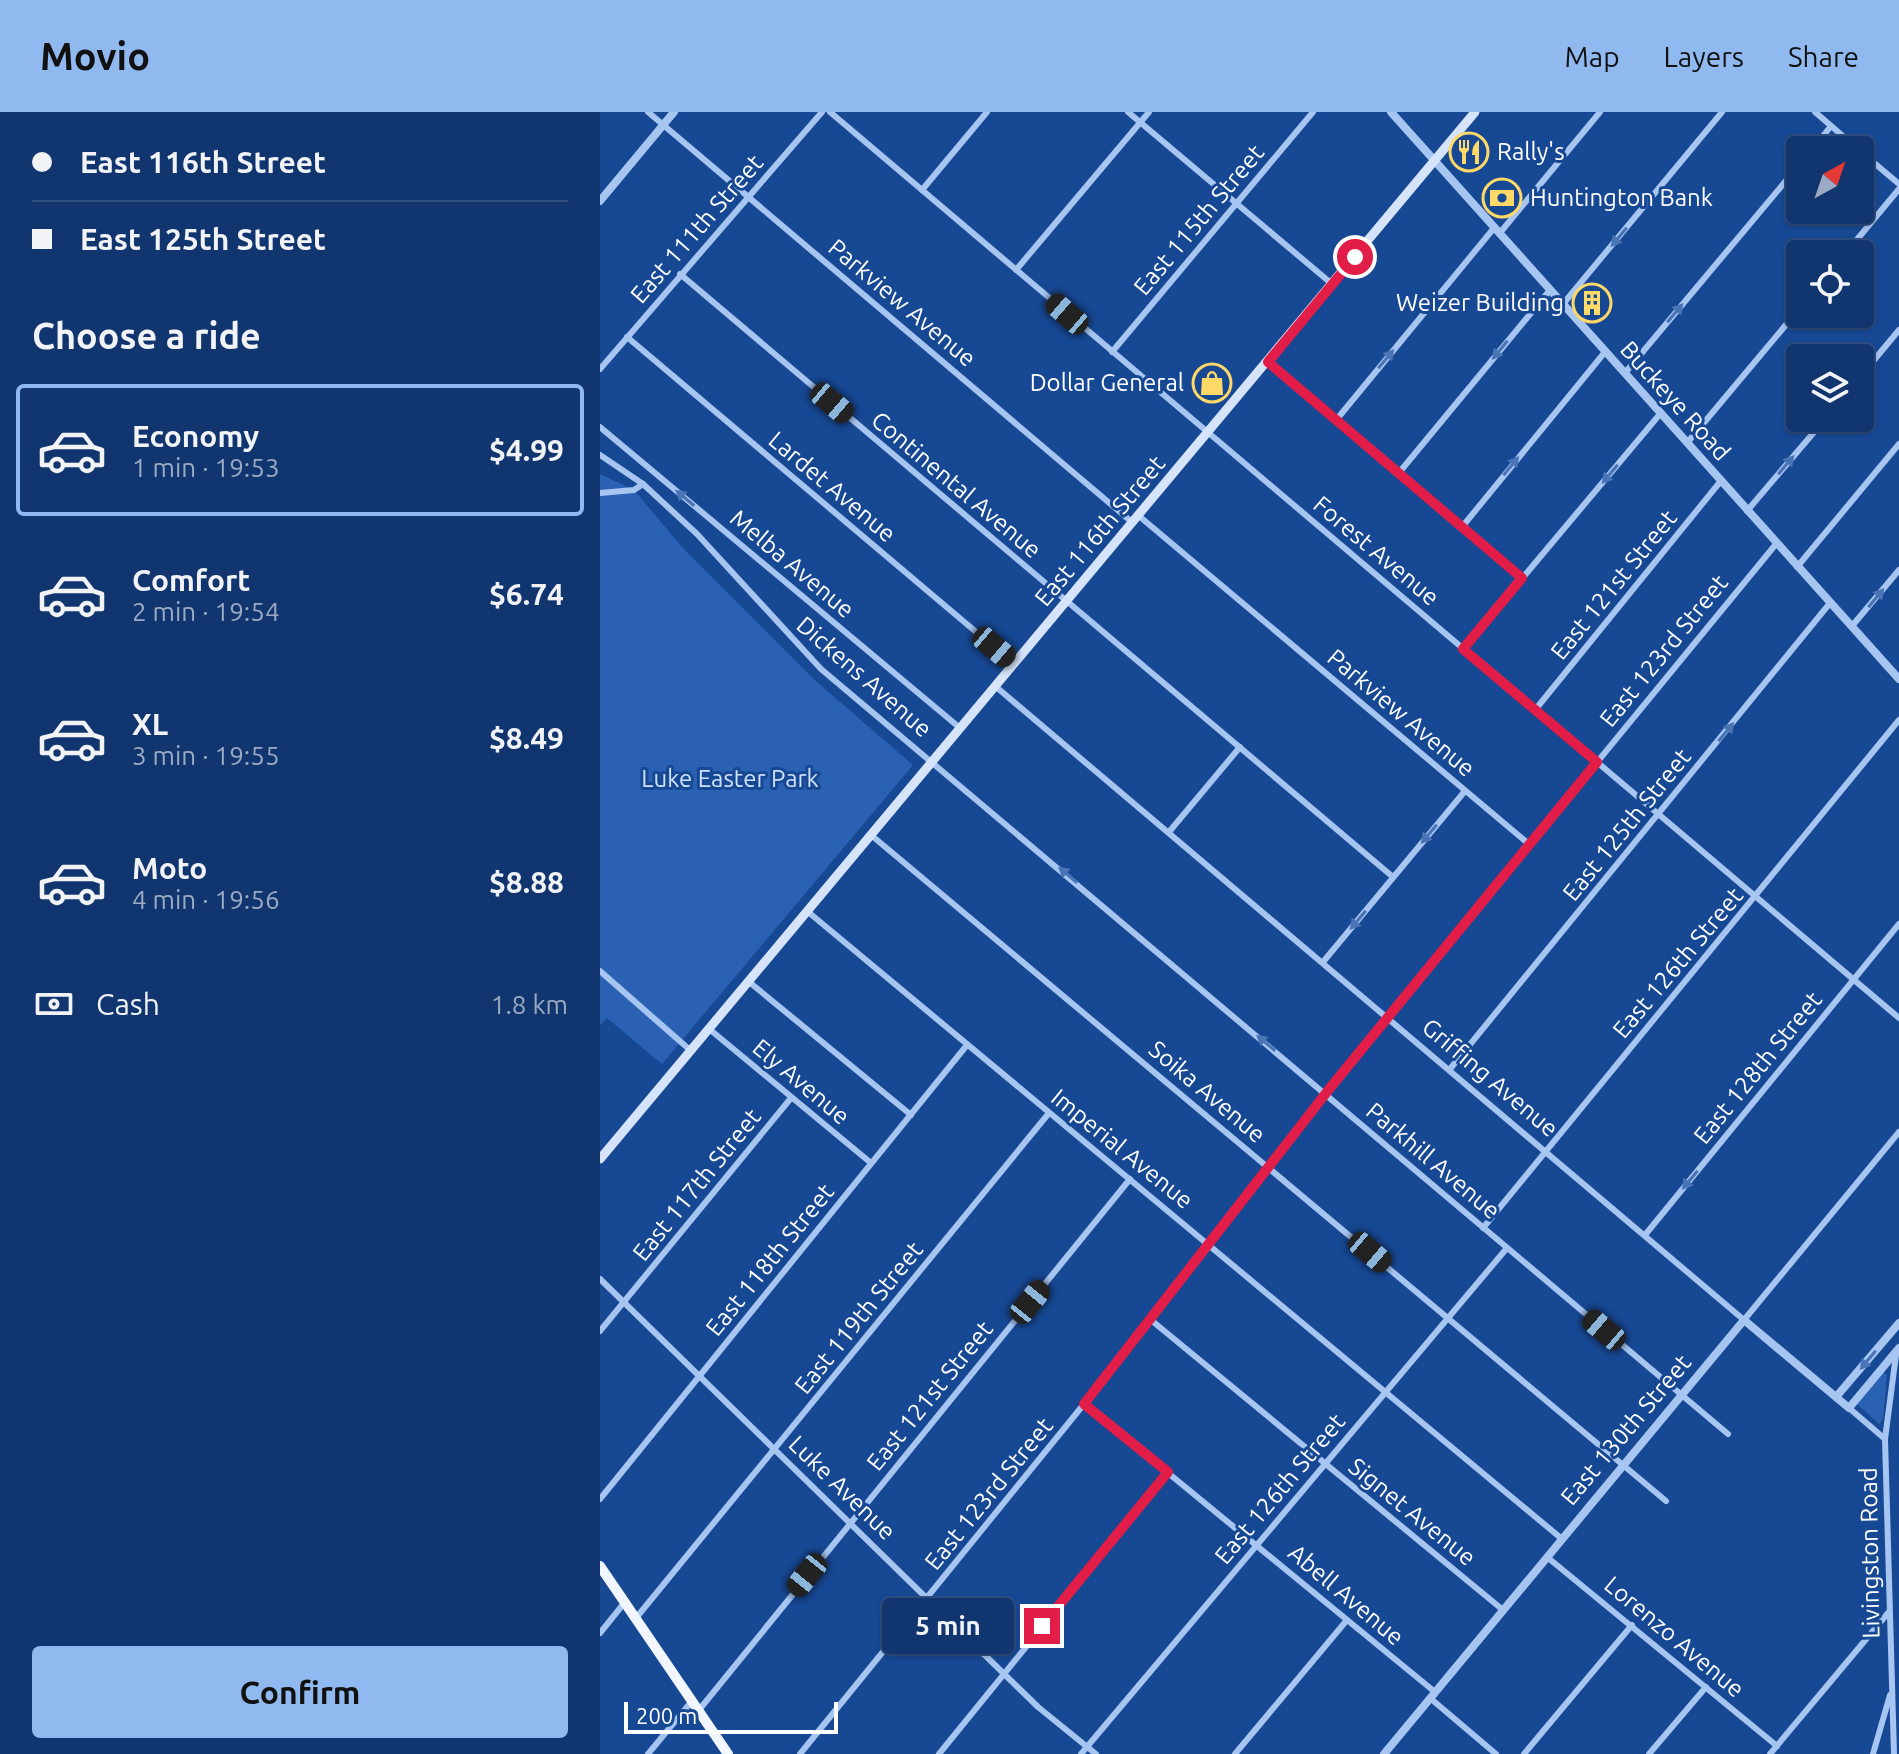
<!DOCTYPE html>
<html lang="en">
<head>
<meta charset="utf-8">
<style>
  :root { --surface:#11366f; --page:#1a3e74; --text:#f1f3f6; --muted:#9cabc3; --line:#305082; --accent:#90b9f0 }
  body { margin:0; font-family:Ubuntu,sans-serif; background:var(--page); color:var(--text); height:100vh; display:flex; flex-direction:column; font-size:30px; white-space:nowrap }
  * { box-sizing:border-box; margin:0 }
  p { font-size:26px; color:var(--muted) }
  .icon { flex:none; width:44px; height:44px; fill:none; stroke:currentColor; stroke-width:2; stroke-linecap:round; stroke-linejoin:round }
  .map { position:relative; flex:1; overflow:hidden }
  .drawer { display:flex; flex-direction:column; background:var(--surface); width:600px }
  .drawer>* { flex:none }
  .top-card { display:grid; align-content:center; height:176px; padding:0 32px; background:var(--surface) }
  .needle { width:52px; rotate:40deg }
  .tools { position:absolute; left:1186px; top:24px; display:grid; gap:16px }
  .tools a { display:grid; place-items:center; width:88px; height:88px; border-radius:8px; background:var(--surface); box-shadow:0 2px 6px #0004,0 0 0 2px var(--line); font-size:40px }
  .scale { position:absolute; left:24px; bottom:20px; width:214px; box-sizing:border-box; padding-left:8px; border:4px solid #fff; border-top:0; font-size:22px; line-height:28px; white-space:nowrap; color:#fff; -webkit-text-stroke:6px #174894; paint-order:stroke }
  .end { position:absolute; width:36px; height:36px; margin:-18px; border:10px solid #e11d48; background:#fff; box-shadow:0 0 0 4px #fff }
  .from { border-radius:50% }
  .bubble { position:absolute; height:56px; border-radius:8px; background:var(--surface); box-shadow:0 2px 6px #0004,0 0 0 2px var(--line); font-size:26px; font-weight:700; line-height:56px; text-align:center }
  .car { position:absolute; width:24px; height:48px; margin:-24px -12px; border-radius:10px; box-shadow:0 0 6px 2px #0007; background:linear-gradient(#222 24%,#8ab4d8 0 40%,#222 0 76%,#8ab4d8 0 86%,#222 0) }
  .top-card b { display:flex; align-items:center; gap:28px; height:76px; font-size:30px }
  .top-card b+b { border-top:2px solid var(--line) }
  .top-card i { width:20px; height:20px; background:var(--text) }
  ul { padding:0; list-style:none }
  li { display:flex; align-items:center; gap:24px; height:132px; margin:0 16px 12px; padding:0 16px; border:4px solid transparent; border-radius:8px }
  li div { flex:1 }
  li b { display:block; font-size:30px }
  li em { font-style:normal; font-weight:700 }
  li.on { border-color:var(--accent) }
  li>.icon { width:72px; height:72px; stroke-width:1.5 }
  h2 { padding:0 32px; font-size:36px; line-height:96px }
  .pay { display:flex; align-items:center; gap:20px; height:88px; padding:0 32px; font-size:30px }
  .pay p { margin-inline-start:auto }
  .cta { display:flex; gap:16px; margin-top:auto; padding:16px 32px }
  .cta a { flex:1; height:92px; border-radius:8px; background:var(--accent); color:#111; font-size:32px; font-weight:700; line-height:92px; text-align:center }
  header { display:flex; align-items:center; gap:48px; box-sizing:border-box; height:112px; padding:0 40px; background:var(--accent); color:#111 }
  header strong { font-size:38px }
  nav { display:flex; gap:44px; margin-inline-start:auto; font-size:28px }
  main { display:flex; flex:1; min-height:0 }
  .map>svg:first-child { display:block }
  .green { fill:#2a61b3 }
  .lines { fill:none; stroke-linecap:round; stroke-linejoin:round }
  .minor { stroke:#a7c5f1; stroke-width:6 }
  .tertiary { stroke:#a7c5f1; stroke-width:8 }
  .secondary { stroke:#d6e4fb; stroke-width:9 }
  .primary { stroke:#f1f6ff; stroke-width:10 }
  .oneway { fill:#4974b5 }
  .route { stroke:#e11d48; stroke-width:10 }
  .labels { text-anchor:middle; stroke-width:6; stroke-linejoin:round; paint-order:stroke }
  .poi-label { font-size:24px; fill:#fff; stroke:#174894; text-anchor:start }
  .street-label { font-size:24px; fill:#fff; stroke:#174894 }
  .park-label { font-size:24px; fill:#cee1fc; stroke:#174894 }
</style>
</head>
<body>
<header>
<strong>Movio</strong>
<nav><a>Map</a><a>Layers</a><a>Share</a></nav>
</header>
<main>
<section class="drawer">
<div class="top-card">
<b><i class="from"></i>East 116th Street</b>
<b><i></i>East 125th Street</b>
</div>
<h2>Choose a ride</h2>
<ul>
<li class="on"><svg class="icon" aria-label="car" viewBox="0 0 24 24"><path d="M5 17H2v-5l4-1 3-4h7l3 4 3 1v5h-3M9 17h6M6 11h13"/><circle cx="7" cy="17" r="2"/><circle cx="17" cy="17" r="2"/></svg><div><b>Economy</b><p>1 min · 19:53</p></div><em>$4.99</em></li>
<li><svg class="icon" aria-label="car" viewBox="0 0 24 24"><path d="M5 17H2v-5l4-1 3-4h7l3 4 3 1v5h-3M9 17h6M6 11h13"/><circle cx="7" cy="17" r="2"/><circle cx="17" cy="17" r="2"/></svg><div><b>Comfort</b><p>2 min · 19:54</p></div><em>$6.74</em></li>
<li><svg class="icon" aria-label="car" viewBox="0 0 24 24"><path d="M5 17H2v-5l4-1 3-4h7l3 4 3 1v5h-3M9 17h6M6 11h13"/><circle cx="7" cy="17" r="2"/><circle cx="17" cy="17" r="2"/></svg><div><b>XL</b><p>3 min · 19:55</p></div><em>$8.49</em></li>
<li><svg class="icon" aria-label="car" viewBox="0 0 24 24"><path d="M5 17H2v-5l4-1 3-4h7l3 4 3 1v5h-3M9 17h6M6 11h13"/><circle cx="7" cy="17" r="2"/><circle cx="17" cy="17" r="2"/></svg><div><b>Moto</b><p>4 min · 19:56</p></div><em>$8.88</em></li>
</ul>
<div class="pay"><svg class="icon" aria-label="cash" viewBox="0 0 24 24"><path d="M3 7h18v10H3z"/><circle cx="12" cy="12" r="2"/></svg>Cash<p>1.8 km</p></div>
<div class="cta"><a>Confirm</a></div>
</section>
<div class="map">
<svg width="1299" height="1642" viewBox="0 0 1299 1642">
  <rect width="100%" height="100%" fill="#174894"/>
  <g class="green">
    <polygon points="0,362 34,378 82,435 218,571 313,653 62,952 7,906 0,913"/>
    <polygon points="1283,1260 1287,1263 1283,1307 1279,1312 1257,1292"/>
  </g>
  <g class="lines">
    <g class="minor">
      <polyline points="48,0 533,411"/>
      <polyline points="230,0 1299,906"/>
      <polyline points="528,0 732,172"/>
      <polyline points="1215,0 1259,38"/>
      <polyline points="1212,38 1231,14"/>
      <polyline points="1260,39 1299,72"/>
      <polyline points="322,78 387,0"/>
      <polyline points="899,122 1000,0"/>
      <polyline points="1245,142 1299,77"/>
      <polyline points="416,158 549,0"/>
      <polyline points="80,162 793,765"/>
      <polyline points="963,192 1122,0"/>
      <polyline points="27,225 414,552"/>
      <polyline points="512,240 713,0"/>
      <polyline points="668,250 922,466"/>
      <polyline points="0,257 222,0"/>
      <polyline points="1025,261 1200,52"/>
      <polyline points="1260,265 1299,218"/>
      <polyline points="737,307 894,116"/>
      <polyline points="0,315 360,616"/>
      <polyline points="1087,331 1200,196"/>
      <polyline points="0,343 43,372 97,422 221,557 1128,1322"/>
      <polyline points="798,362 950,178"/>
      <polyline points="0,381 34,378 43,372"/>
      <polyline points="1147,399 1226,306"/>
      <polyline points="539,404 930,733"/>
      <polyline points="862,415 1005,240"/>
      <polyline points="1197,455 1299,332"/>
      <polyline points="1252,514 1299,458"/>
      <polyline points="863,537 1060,302"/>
      <polyline points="395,574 1144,1208 1299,1020"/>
      <polyline points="935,598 1120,370"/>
      <polyline points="569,720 640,635"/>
      <polyline points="271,723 1066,1389"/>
      <polyline points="207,799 962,1427"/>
      <polyline points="723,850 865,679"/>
      <polyline points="0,859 90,938"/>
      <polyline points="148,869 311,1003"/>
      <polyline points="108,916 271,1051"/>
      <polyline points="850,957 1230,491"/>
      <polyline points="883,1116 1299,608"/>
      <polyline points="1045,1123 1299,812"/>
      <polyline points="0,1167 438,1595 496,1642"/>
      <polyline points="551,1208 903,1498"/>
      <polyline points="0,1219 191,986"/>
      <polyline points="484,1292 835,1580"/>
      <polyline points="1249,1296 1285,1327"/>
      <polyline points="0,1387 367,933"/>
      <polyline points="947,1445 1177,1634"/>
      <polyline points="36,1506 449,1001"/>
      <polyline points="0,1521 25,1490"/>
      <polyline points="830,1586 896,1642"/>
      <polyline points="99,1598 530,1067"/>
      <polyline points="48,1642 92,1589"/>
      <polyline points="200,1642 484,1292 725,982 1176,432"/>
      <polyline points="339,1642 568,1360"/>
      <polyline points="481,1642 907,1136"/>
      <polyline points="635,1642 747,1508"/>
      <polyline points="924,1642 1032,1513"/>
      <polyline points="1049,1642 1106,1575"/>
      <polyline points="1170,1642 1288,1501"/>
      <polyline points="1273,1642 1290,1583"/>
      <polyline points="1294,1642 1285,1327 1296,1243"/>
    </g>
    <g class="tertiary">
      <polyline points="791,0 1299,567"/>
      <polyline points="0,89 74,0"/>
      <polyline points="1236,1285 1299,1211"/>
      <polyline points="784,1642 1144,1208 1249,1296 1299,1236"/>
    </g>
    <polyline class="secondary" points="0,1047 875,0"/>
    <polyline class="primary" points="0,1454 128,1642"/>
  </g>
  <defs><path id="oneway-solid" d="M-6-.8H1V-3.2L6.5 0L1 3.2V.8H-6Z" transform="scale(2)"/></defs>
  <g class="oneway">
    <use href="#oneway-solid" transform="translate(1019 125) rotate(130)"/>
    <use href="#oneway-solid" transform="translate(1075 201) rotate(-50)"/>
    <use href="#oneway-solid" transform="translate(900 238) rotate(129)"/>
    <use href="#oneway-solid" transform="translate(786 247) rotate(-50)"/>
    <use href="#oneway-solid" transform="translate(1186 353) rotate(-50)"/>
    <use href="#oneway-solid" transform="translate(911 354) rotate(-51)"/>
    <use href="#oneway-solid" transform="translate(1010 362) rotate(130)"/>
    <use href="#oneway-solid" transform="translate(85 386) rotate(-140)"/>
    <use href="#oneway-solid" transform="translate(1276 486) rotate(-50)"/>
    <use href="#oneway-solid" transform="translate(1126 620) rotate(-51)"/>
    <use href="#oneway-solid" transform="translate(829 722) rotate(130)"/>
    <use href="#oneway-solid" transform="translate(468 763) rotate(-140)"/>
    <use href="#oneway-solid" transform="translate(758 808) rotate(130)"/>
    <use href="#oneway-solid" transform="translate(666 931) rotate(-140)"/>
    <use href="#oneway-solid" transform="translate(1090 1068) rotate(129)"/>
    <use href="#oneway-solid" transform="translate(1268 1248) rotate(130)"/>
  </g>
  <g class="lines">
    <polyline class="route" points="442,1514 568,1360 484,1292 730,976 997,650 863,537 922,466 668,250 755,145"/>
  </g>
  <defs>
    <symbol id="restaurant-ring" viewBox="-11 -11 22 22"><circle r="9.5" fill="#174894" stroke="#ffd967" stroke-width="1.5"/><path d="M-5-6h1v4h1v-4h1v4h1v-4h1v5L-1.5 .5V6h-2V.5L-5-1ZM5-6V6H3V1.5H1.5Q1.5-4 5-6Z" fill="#ffd967"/></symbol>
    <symbol id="bank-ring" viewBox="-11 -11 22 22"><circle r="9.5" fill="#174894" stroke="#ffd967" stroke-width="1.5"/><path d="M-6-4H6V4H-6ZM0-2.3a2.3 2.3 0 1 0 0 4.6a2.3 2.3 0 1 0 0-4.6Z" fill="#ffd967"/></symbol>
    <symbol id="building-ring" viewBox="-11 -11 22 22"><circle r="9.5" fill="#174894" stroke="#ffd967" stroke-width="1.5"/><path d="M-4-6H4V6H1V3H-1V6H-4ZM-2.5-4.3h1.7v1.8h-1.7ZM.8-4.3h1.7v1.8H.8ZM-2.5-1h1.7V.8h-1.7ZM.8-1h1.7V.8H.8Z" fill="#ffd967"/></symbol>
    <symbol id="shop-ring" viewBox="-11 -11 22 22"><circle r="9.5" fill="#174894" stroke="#ffd967" stroke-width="1.5"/><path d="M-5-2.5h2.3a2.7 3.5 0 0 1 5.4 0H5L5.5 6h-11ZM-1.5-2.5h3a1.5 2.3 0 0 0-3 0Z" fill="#ffd967"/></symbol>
  </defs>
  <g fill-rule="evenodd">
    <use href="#restaurant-ring" x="847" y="18" width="44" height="44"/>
    <use href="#bank-ring" x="880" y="64" width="44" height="44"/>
    <use href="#building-ring" x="970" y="169" width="44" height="44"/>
    <use href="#shop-ring" x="590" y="249" width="44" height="44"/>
  </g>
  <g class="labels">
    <g class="poi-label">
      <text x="897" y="48">Rally's</text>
      <text x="930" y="94">Huntington Bank</text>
      <text x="964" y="199" text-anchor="end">Weizer Building</text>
      <text x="584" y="279" text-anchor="end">Dollar General</text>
    </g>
    <g class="street-label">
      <text transform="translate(599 108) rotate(-50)" y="8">East 115th Street</text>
      <text transform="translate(97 117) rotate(-49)" y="8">East 111th Street</text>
      <text transform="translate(302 191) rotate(40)" y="8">Parkview Avenue</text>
      <text transform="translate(1075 289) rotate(48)" y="8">Buckeye Road</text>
      <text transform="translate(356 373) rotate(40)" y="8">Continental Avenue</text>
      <text transform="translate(232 375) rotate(40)" y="8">Lardet Avenue</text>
      <text transform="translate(500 419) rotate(-50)" y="8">East 116th Street</text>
      <text transform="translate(776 439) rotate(40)" y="8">Forest Avenue</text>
      <text transform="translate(192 452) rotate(40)" y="8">Melba Avenue</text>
      <text transform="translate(1014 473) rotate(-51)" y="8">East 121st Street</text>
      <text transform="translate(1064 539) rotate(-51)" y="8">East 123rd Street</text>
      <text transform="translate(264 565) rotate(41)" y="8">Dickens Avenue</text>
      <text transform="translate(801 601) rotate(40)" y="8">Parkview Avenue</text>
      <text transform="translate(1027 713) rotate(-51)" y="8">East 125th Street</text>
      <text transform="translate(1078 851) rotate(-50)" y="8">East 126th Street</text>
      <text transform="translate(1158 956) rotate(-51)" y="8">East 128th Street</text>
      <text transform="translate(890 966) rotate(40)" y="8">Griffing Avenue</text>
      <text transform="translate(201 970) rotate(40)" y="8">Ely Avenue</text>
      <text transform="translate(607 980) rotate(40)" y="8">Soika Avenue</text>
      <text transform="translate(522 1037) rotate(39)" y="8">Imperial Avenue</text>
      <text transform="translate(833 1049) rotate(40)" y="8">Parkhill Avenue</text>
      <text transform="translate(97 1073) rotate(-51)" y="8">East 117th Street</text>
      <text transform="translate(170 1148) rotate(-51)" y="8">East 118th Street</text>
      <text transform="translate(259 1206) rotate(-51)" y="8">East 119th Street</text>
      <text transform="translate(330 1284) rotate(-51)" y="8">East 121st Street</text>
      <text transform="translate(1026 1318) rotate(-50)" y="8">East 130th Street</text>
      <text transform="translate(242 1376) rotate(44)" y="8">Luke Avenue</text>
      <text transform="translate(680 1377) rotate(-50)" y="8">East 126th Street</text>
      <text transform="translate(389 1382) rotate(-51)" y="8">East 123rd Street</text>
      <text transform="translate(812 1400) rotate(39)" y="8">Signet Avenue</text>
      <text transform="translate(1270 1441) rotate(-91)" y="8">Livingston Road</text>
      <text transform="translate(746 1483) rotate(40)" y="8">Abell Avenue</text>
      <text transform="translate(1074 1525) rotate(40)" y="8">Lorenzo Avenue</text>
    </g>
    <g class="park-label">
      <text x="130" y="675">Luke Easter Park</text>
    </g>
  </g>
</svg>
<div class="tools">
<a><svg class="needle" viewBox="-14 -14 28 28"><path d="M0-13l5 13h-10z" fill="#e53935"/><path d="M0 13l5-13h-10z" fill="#9cabc3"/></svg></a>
<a><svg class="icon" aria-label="locate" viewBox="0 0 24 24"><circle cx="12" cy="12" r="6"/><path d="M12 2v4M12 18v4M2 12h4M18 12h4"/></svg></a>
<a><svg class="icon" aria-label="layers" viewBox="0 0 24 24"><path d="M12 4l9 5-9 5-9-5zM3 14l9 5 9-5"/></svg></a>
</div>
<div class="scale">200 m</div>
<i class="end from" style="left:755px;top:145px"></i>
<i class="end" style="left:442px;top:1514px"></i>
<div class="bubble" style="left:282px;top:1486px;width:132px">5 min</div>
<i class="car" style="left:467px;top:202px;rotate:311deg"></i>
<i class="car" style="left:232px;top:291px;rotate:130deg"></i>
<i class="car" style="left:394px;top:535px;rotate:130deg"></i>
<i class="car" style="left:770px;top:1140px;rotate:130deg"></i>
<i class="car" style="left:430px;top:1190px;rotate:39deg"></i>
<i class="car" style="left:1004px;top:1218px;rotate:310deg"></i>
<i class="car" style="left:207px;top:1463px;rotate:219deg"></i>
</div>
</main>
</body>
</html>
